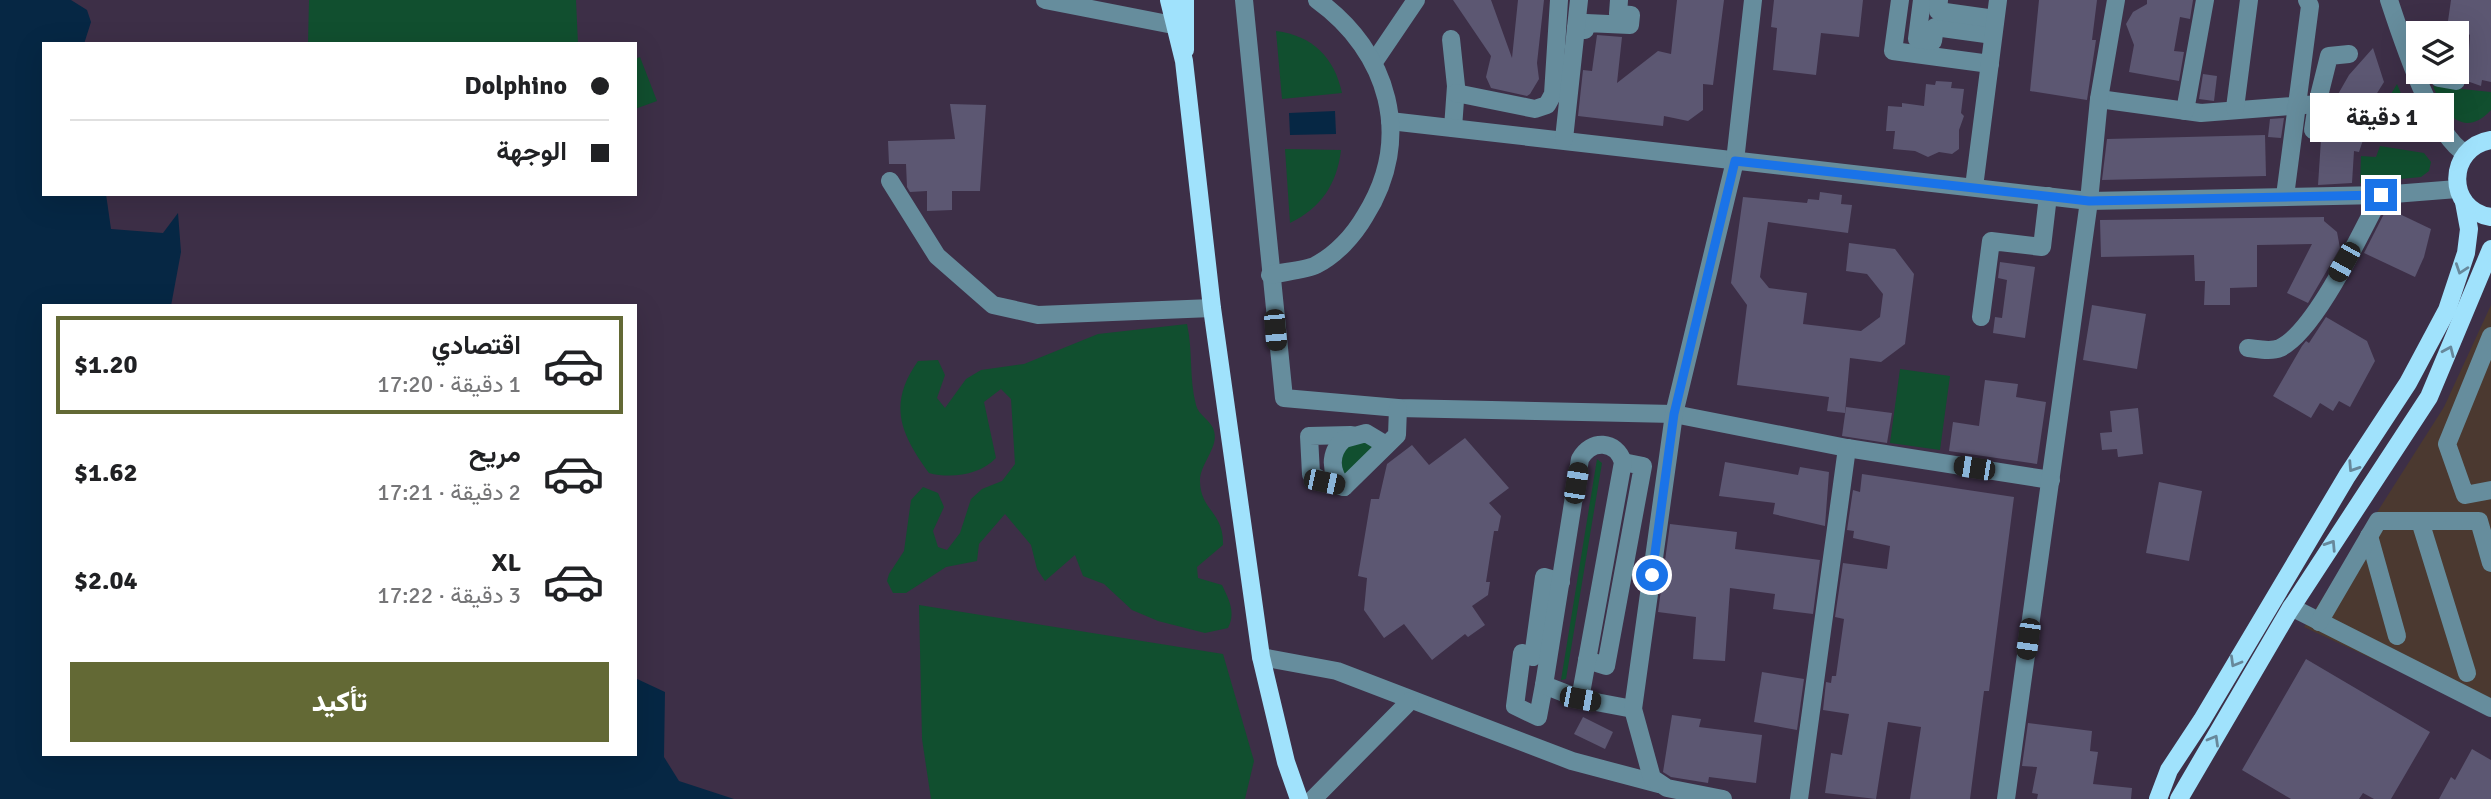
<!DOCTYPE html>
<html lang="ar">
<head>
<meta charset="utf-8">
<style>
  :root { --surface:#fff; --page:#f2f2f2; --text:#202124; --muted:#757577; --line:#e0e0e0; --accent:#636935 }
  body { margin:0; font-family:Signika,Vazirmatn,sans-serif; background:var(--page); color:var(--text); direction:rtl; height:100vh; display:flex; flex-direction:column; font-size:26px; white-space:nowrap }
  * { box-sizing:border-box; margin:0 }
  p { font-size:23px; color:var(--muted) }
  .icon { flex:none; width:38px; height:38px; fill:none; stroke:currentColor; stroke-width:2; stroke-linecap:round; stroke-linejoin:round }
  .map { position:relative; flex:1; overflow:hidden; direction:ltr }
  .panel { position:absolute; left:42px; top:304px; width:595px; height:452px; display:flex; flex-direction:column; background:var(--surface); border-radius:0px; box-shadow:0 7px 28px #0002; direction:rtl }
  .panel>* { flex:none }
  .guide { position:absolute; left:42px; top:42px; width:595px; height:154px; border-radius:0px; box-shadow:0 7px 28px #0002; direction:rtl; display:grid; align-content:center; height:154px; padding:0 28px; background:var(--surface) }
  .buttons { position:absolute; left:2406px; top:21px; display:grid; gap:14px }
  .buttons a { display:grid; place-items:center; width:63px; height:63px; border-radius:0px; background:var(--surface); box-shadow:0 7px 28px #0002; font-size:35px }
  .end { position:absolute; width:32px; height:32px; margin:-16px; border:9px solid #1a73e8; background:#fff; box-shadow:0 0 0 4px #fff }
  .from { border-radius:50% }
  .bubble { position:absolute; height:49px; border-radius:0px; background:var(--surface); box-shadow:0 7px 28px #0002; font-size:23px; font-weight:800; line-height:49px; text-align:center; direction:rtl }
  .car { position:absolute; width:21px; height:42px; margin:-21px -10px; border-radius:9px; box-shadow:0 0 5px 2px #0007; background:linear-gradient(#222 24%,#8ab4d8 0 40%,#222 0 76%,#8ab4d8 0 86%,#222 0) }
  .guide b { display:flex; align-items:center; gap:24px; height:66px; font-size:26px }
  .guide b+b { border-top:2px solid var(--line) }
  .guide i { width:18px; height:18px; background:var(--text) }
  ul { padding:12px 0 0; list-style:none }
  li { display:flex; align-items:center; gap:21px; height:98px; margin:0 14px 10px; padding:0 14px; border:4px solid transparent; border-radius:0px }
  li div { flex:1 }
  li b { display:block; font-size:26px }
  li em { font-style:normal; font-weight:800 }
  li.active { border-color:var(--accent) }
  li>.icon { width:63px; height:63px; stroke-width:1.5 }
  .action { display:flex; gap:14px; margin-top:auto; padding:14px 28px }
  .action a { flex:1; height:80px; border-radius:0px; background:var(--accent); color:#fff; font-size:28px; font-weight:800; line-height:80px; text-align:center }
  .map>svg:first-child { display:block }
  .commercial { fill:#4b3930 }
  .green { fill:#114f2f }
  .water { fill:#062744 }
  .building { fill:#5c5772 }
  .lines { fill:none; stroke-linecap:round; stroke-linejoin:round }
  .minor { stroke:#668d9d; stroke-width:18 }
  .major { stroke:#a0e2fc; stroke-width:18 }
  .oneway { stroke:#67889b }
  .route { stroke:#1a73e8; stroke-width:9 }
</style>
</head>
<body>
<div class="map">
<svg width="2491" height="799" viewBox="0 0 2491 799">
  <rect width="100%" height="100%" fill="#3d2f47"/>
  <polygon class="commercial" points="2491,305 2491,714 2304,627 2444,407"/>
  <g class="green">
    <polygon points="309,0 576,0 578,44 308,44"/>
    <path d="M 1276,31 C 1313,36 1334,57 1342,93 L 1282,99 Z"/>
    <polygon points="640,57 657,101 635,109 635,59"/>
    <polygon points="2397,84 2418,134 2387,125 2392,113 2382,109"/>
    <path d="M 2433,86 L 2491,92 L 2491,110 C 2463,140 2443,112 2433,86 Z"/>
    <polygon points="2380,146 2424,153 2431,162 2429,171 2421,177 2360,183 2361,156 2376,157"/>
    <path d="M 1285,149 L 1341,150 C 1337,184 1321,208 1290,223 Z"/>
    <path d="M 1187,324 C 1193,350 1189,379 1196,405 C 1198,415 1212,421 1214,431 C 1219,448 1199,464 1200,482 C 1201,511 1224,512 1223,545 L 1197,567 L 1198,578 L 1222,585 C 1229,600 1236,612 1228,628 L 1205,633 L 1158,621 L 1132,610 L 1104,584 L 1083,576 L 1075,555 L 1045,581 L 1037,569 L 1031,545 L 1005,514 L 979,544 L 977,561 L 946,567 L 906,593 L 893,593 L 887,581 L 889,574 L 904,551 L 911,500 L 923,487 L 938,493 L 944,507 L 933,531 L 938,547 L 947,550 L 960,533 L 971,499 L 982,489 L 1002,481 L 1015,464 L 1011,399 L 1001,389 L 984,402 L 996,458 C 980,475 951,479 929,473 C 901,434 887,405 918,361 L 938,360 L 945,375 L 937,398 L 945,408 L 966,379 L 981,370 L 1024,364 L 1098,334 Z"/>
    <polygon points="1900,369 1950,376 1940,450 1890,443"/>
    <polygon points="1365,442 1374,446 1346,478 1343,474 1340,454 1346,446"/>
    <polygon points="1597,459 1602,463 1566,679 1561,680"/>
    <polygon points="919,605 1223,654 1254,761 1245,799 931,799 922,739"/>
  </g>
  <g class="water">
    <polygon points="0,0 71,0 87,10 91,22 84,44 44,44 44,194 106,194 111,229 163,233 178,213 181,252 171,306 44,306 44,754 635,754 635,678 665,692 664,757 679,781 734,799 0,799"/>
    <polygon points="1335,111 1336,134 1290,135 1289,113"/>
  </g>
  <g class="building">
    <polygon points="1453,0 1491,0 1512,58 1518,0 1544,0 1537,63 1539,79 1530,94 1527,96 1491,88 1486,77 1491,56"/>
    <polygon points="1677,0 1724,0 1713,85 1703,84 1703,110 1688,121 1664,116 1663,126 1578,116 1583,70 1592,71 1597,35 1622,37 1617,83 1658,51 1671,54"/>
    <polygon points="1774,0 1863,0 1859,37 1821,33 1816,75 1773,70 1777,28 1771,27"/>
    <polygon points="2039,0 2097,0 2092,40 2096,40 2087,100 2030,91"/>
    <polygon points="2147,0 2193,0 2190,19 2180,17 2174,51 2184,52 2179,81 2129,72 2134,45 2126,24 2133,12 2147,4"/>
    <polygon points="2451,0 2491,0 2491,82 2482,80 2481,86 2467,81 2470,35 2465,31 2447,28"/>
    <polygon points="2373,48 2384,82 2369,106 2374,109 2370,121 2374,122 2368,141 2363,140 2359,152 2354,151 2352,183 2318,185 2321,140 2333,103 2349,75"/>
    <polygon points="2203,74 2217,76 2214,101 2199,99"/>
    <polygon points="1936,81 1952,82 1951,88 1964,89 1961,113 1964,116 1959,130 1959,149 1952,154 1939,152 1928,157 1915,151 1893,149 1895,131 1886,131 1888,106 1902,107 1902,103 1924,106 1926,84 1935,85"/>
    <polygon points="950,104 986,105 980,191 952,191 952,210 927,211 927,191 910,192 907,187 906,164 889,164 888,141 955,139"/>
    <polygon points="2284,118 2281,138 2268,137 2270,119"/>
    <polygon points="2265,135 2266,176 2102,180 2107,139"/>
    <polygon points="1820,192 1842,195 1841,204 1852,205 1848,233 1768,222 1760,277 1769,288 1807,293 1803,324 1861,331 1880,317 1883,294 1867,274 1846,271 1849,243 1895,249 1914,274 1905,344 1881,362 1850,358 1845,413 1827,411 1829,397 1737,385 1747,305 1731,283 1743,197 1807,203 1808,199 1819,200"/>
    <polygon points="2387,208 2431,229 2424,257 2415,277 2364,253"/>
    <polygon points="2324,217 2324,221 2337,232 2340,248 2308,303 2287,293 2312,244 2257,245 2257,287 2230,288 2230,305 2204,305 2205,281 2195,281 2194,255 2101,257 2100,220"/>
    <polygon points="2000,262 2035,267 2025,338 1993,333 1995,317 2002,318 2007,280 1998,278"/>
    <polygon points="2092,305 2146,314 2137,369 2083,360"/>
    <polygon points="2326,317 2367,341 2375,361 2350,407 2339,401 2333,411 2320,403 2311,418 2273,396 2302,346 2306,341 2309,343"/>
    <polygon points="1985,380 2018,384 2016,397 2046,402 2037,464 1949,451 1953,422 1979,426"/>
    <polygon points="1846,407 1892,413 1887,443 1842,436"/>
    <polygon points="2138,408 2143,454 2118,457 2117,449 2102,450 2100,433 2112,432 2110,411"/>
    <polygon points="1465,438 1509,488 1489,503 1501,516 1498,531 1494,531 1486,582 1490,582 1488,595 1472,606 1485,625 1468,637 1465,634 1432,660 1404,624 1384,638 1364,610 1367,578 1358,576 1371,499 1379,499 1387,464 1412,445 1429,465"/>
    <polygon points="1725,462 1798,475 1800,467 1829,472 1825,526 1773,514 1775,503 1719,496"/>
    <polygon points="1862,474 2014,497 1989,691 1984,691 1970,799 1910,799 1921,727 1888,722 1876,799 1825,793 1831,753 1842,755 1849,714 1823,710 1826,682 1831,683 1832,676 1836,676 1844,619 1835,617 1843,563 1887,569 1890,546 1853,538 1854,531 1847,530 1853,490 1860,492"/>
    <polygon points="2159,482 2202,491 2189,561 2146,553"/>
    <polygon points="1670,524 1737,532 1735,549 1820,560 1813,614 1773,609 1775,594 1730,588 1725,661 1693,659 1696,617 1658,612"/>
    <polygon points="2306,659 2430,732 2391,799 2374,799 2363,793 2359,799 2291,799 2242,770"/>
    <polygon points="1762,672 1804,679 1797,730 1754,722"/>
    <polygon points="1672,715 1701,719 1699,727 1762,735 1756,783 1709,777 1708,783 1671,777 1663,772"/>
    <polygon points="1583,717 1613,732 1605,749 1574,734"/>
    <polygon points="2028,723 2092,731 2090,751 2098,752 2093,784 2132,788 2131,799 2037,799 2038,794 2032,793 2037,767 2022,766"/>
    <polygon points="2472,749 2491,760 2491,799 2439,799 2451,777 2455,780"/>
  </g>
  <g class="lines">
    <g class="minor">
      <polyline points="1045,0 1173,25"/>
      <polyline points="1244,0 1284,398 1398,408 1674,414 1847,448 2051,480"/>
      <polyline points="1900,0 1893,51 1990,64"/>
      <polyline points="1922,0 1917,39 1933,41 1935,27 1993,35"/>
      <polyline points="1939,0 1938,11 1995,19"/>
      <path d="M 2389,0 C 2401,36 2433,136 2465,153"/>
      <polyline points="1576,28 1585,30 1586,23 1630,25 1631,15 1618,14 1619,0"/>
      <polyline points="1451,39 1456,86 1453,128"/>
      <polyline points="2457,41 2460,41 2457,71"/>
      <polyline points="1374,62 1416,0"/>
      <polyline points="2437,72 2439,78 2456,81 2457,72"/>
      <polyline points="1456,93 1535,109 1547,105 1553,94 1559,0"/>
      <polyline points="2099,99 2201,113 2317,104 2329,56 2349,54"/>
      <polyline points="2235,108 2249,0"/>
      <polyline points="2185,111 2205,0"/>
      <polyline points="1390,121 2089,201 2381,195 2457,189"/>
      <polyline points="2313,130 2317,104"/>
      <polyline points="1564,139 1579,0"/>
      <polyline points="890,181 937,256 993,305 1038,315 1212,308"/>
      <polyline points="1974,187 1998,0"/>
      <polyline points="2285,196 2310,6 2307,0"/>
      <path d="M 1270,275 C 1282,272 1307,270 1316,265 C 1336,255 1354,235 1365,216 C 1414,138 1389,52 1317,0"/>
      <polyline points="1981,317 1991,241 2042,247 2048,196"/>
      <polyline points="2491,336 2447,444 2465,495 2491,490"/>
      <path d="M 2248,348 C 2258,349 2271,352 2280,348 C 2316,331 2361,232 2381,195"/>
      <polyline points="1344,487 1324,482 1311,474 1309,436 1351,435"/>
      <path d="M 1344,487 C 1329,472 1329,453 1344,439 L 1366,433 L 1386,445"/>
      <polyline points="1344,487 1397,435 1398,408"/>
      <polyline points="2420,521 2467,673"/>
      <polyline points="2369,536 2397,636"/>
      <polyline points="2291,607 2491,708"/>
      <polyline points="2319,622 2378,521 2479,521 2491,563"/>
      <polyline points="1261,657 1337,671 1572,761 1659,784"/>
      <polyline points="1587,660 1606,666 1643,466 1623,462"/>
      <polyline points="1544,685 1538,717 1515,706 1522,653 1533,657 1544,577 1561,582"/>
      <path d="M 1580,699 L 1544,685 L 1580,459 C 1591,439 1616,440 1623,462 L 1580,699 L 1633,709"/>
      <polyline points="1313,799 1410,701"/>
      <polyline points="1723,799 1667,788 1652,778 1633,709 1674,414 1735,161 1753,0"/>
      <polyline points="1799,799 1847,448"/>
      <polyline points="2006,799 2089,201 2099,99 2116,0"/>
    </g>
    <g class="major">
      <polyline points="1169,0 1184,61 1212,308 1261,657 1286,762 1299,799"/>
      <polyline points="1185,0 1185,50"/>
      <path d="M 2491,140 C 2447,147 2445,210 2491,217"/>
      <polyline points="2158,799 2169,770 2202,720 2347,476 2408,383 2447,310 2466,253 2469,229 2464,202"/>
      <polyline points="2179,799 2289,611 2429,397 2491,249"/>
    </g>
  </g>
  <defs><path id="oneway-chevron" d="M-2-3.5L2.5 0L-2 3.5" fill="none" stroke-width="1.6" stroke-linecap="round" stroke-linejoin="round" transform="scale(1.75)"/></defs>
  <g class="oneway">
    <use href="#oneway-chevron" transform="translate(2461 269) rotate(109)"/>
    <use href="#oneway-chevron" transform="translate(2449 351) rotate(-66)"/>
    <use href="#oneway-chevron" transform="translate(2353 467) rotate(123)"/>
    <use href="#oneway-chevron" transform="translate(2331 545) rotate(-57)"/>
    <use href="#oneway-chevron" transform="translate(2235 662) rotate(120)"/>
    <use href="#oneway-chevron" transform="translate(2214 740) rotate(-60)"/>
  </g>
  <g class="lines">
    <polyline class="route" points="1652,575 1674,414 1735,161 2089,201 2381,195"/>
  </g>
</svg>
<div class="buttons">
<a><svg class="icon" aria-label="layers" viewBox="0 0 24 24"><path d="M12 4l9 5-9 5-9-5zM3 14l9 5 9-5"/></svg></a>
</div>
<i class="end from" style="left:1652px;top:575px"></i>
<i class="end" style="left:2381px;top:195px"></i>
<div class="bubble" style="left:2310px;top:93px;width:144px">1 دقيقة</div>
<i class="car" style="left:2344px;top:262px;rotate:209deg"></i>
<i class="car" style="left:1275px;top:330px;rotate:175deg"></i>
<i class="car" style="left:1974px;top:468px;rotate:279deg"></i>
<i class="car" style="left:1324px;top:482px;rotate:102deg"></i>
<i class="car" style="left:1576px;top:483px;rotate:9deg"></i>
<i class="car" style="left:2028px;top:639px;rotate:188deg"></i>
<i class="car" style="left:1580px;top:699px;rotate:101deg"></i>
<div class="guide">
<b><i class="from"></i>Dolphino</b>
<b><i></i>الوجهة</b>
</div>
<section class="panel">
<ul>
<li class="active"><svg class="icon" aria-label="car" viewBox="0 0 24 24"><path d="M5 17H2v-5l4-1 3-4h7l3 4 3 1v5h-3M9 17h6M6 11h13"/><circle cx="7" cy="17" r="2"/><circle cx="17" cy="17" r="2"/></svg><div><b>اقتصادي</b><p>1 دقيقة · 17:20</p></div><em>$1.20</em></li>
<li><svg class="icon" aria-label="car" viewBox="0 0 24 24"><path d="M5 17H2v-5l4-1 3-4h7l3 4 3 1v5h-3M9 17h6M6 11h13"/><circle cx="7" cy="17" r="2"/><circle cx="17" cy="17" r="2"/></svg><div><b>مريح</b><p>2 دقيقة · 17:21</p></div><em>$1.62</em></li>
<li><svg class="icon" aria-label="car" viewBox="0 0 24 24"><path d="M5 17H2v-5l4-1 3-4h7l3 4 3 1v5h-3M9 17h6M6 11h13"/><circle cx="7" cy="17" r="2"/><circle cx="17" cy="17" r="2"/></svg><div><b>XL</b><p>3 دقيقة · 17:22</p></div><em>$2.04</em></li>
</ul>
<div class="action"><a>تأكيد</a></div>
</section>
</div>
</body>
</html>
